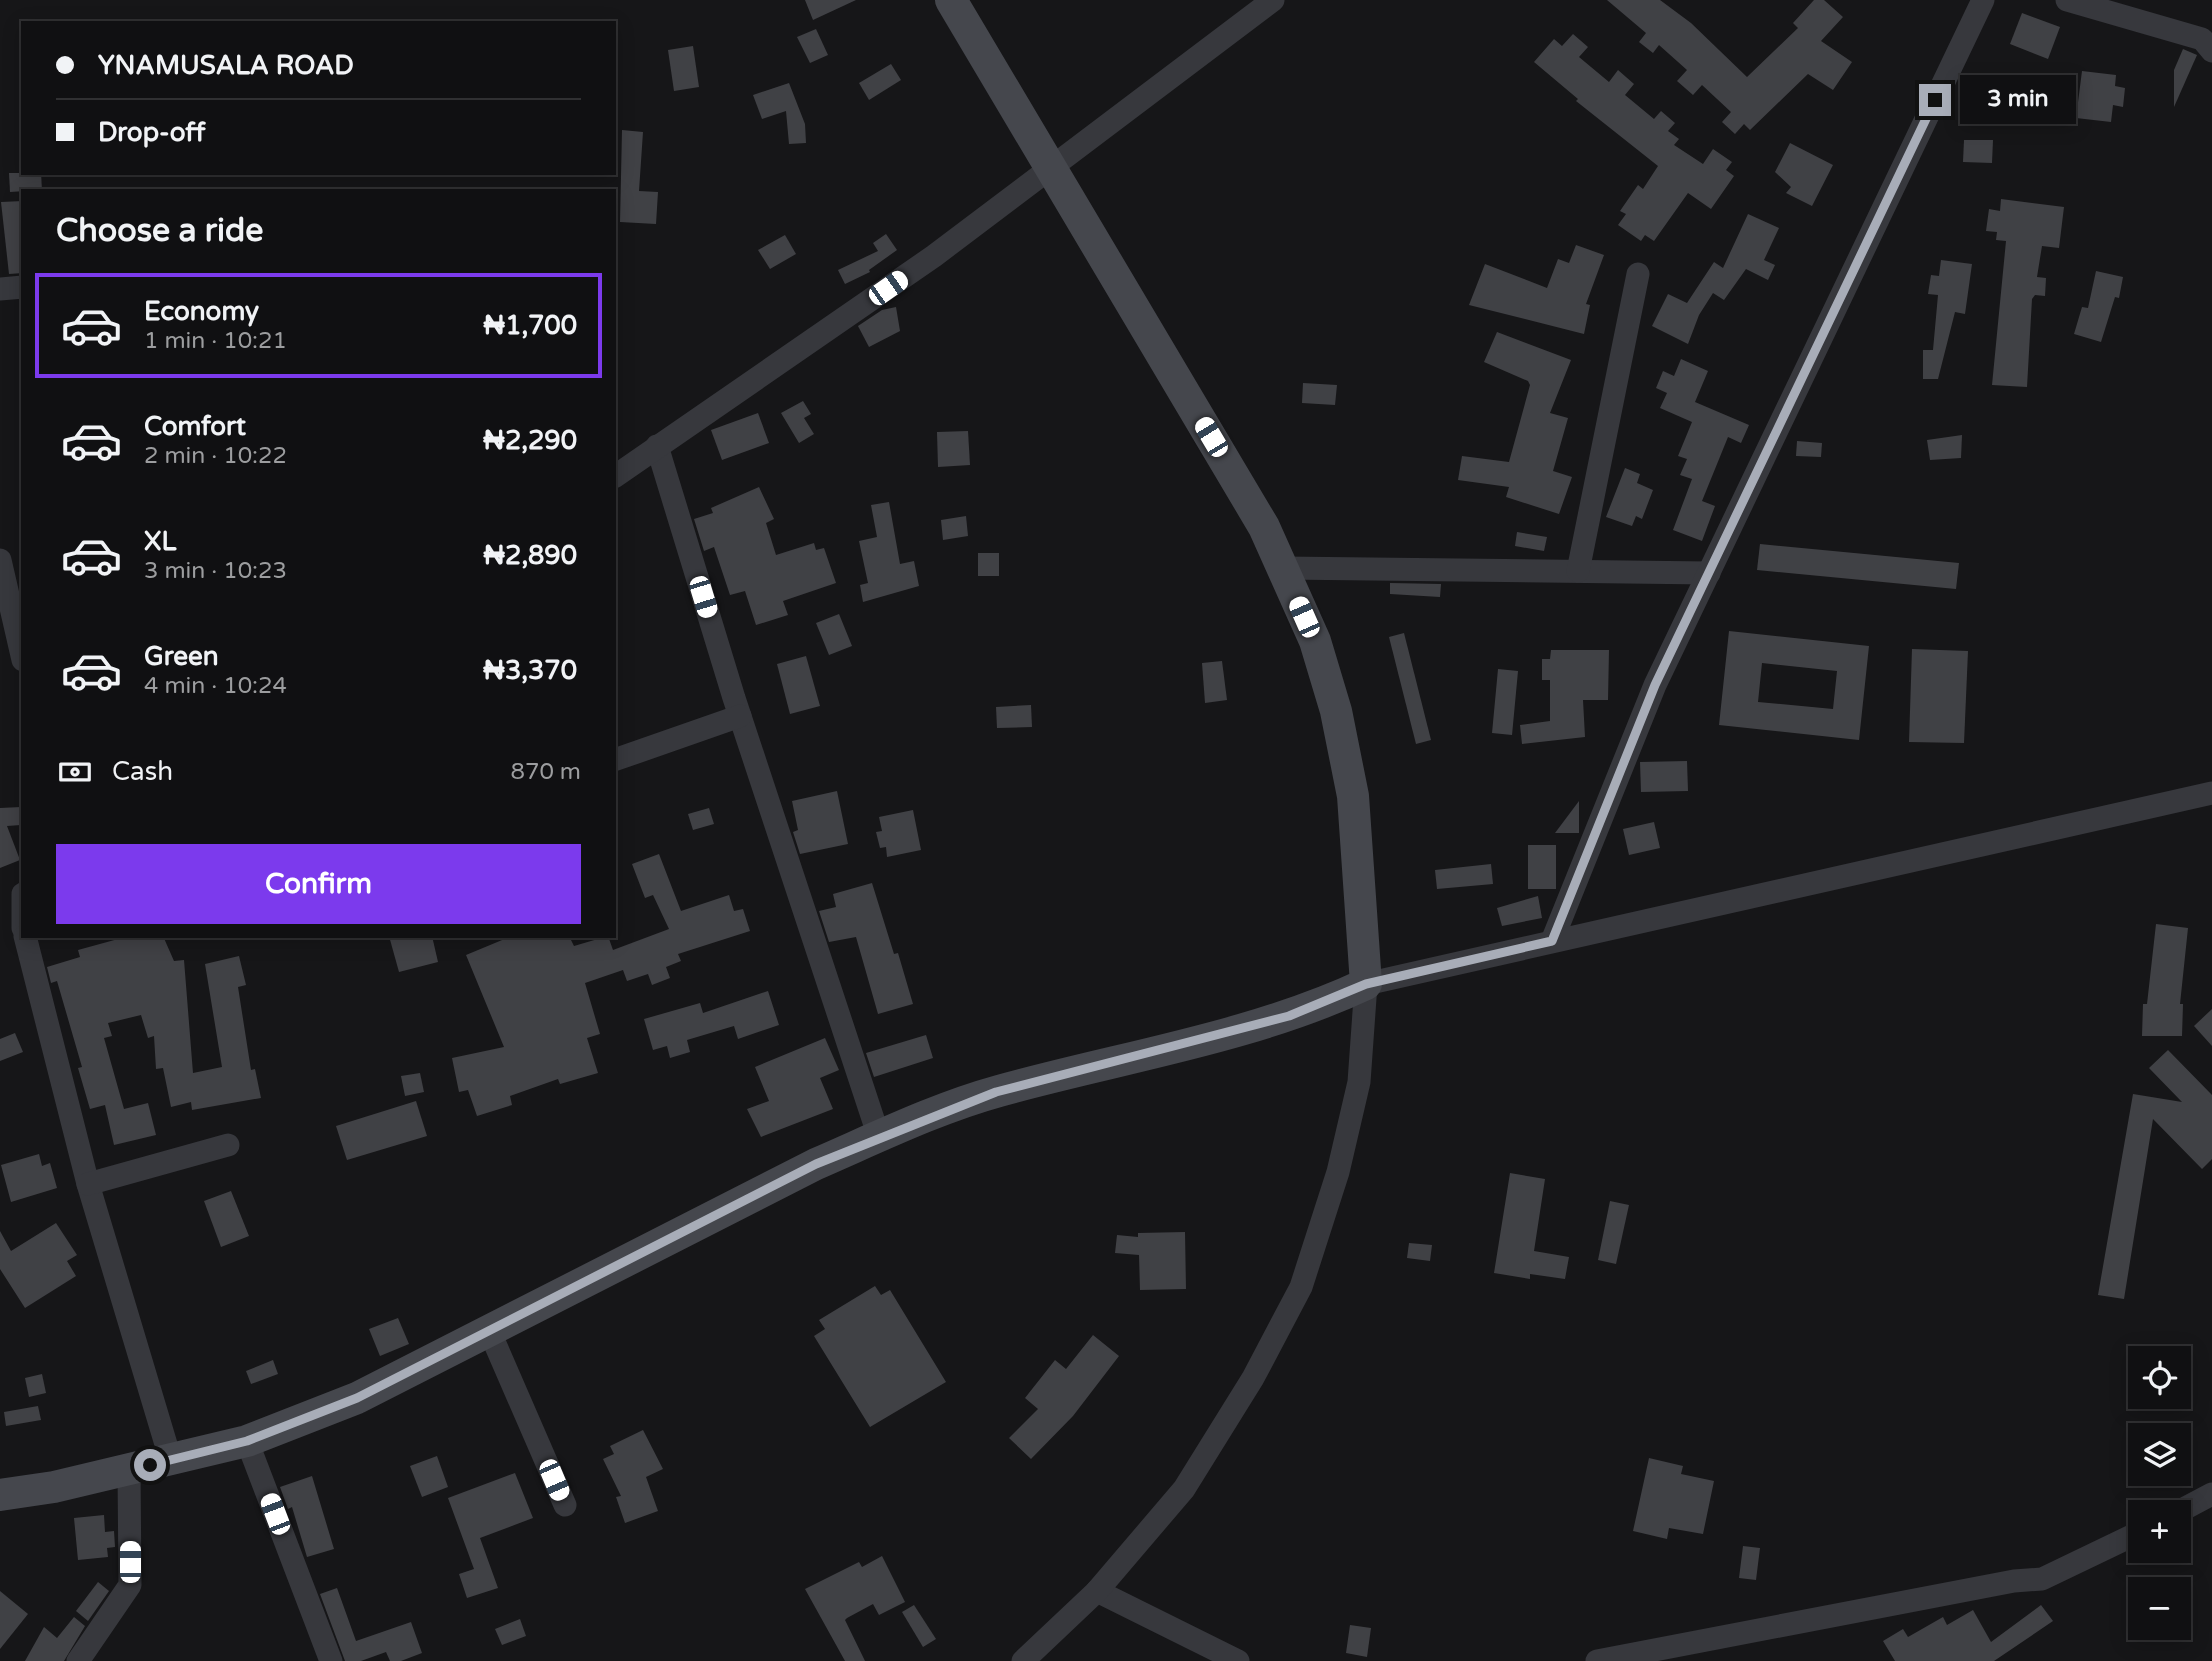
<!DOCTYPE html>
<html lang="en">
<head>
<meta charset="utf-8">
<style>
  :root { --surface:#101012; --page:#19191b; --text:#f1f3f6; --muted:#9c9d9f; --line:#303032; --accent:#7c3aed }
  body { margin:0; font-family:"Varela Round",sans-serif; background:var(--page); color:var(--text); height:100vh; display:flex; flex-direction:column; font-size:26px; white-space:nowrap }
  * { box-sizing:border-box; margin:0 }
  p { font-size:23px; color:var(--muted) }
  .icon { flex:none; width:38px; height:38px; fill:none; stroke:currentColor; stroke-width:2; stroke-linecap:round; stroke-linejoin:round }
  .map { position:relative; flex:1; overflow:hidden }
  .details { position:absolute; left:21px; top:189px; width:595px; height:749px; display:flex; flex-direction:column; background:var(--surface); border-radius:0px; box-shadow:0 4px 18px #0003,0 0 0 2px var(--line) }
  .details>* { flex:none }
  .guide { position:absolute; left:21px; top:21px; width:595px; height:154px; border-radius:0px; box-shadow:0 4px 18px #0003,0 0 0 2px var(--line); display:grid; align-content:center; height:154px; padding:0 35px; background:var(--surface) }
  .fabs { position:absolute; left:2128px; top:1346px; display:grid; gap:14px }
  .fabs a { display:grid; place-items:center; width:63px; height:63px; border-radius:0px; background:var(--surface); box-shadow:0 4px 18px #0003,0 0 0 2px var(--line); font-size:35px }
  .end { position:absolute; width:32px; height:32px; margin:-16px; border:9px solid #a8adb8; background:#111; box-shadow:0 0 0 4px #111 }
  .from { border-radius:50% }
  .bubble { position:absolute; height:49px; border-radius:0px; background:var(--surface); box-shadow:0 4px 18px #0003,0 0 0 2px var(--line); font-size:23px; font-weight:800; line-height:49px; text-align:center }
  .car { position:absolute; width:21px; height:42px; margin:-21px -10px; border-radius:9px; box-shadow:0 0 5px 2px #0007; background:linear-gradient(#fff 24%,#345 0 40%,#fff 0 76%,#345 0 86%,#fff 0) }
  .guide b { display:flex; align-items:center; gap:24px; height:66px; font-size:26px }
  .guide b+b { border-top:2px solid var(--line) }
  .guide i { width:18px; height:18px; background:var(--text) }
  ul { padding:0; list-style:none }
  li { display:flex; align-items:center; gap:21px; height:105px; margin:0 14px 10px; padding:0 21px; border:4px solid transparent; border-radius:0px }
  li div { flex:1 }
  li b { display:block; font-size:26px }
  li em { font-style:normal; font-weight:800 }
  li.on { border-color:var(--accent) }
  li>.icon { width:63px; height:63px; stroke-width:1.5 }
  h2 { padding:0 35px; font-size:32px; line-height:84px }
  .pay { display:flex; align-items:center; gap:18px; height:77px; padding:0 35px; font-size:26px }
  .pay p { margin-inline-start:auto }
  .button { display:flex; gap:14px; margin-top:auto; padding:14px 35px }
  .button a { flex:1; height:80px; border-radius:0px; background:var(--accent); color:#fff; font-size:28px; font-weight:800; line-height:80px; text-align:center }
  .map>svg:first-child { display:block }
  .building { fill:#404145; fill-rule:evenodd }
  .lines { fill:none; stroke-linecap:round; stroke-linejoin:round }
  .minor { stroke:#37383d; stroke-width:23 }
  .secondary { stroke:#45474d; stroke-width:32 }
  .route { stroke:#a8adb8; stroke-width:9 }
</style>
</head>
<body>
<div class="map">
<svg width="2212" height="1661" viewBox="0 0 2212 1661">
  <rect width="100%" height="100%" fill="#161618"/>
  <g class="building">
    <polygon points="805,0 856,0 813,20"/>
    <polygon points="1607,0 1660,0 1691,23 1747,77 1798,28 1793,23 1814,0 1824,0 1843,17 1821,41 1852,62 1833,90 1808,74 1750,130 1744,124 1735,134 1722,122 1731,112 1702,85 1693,95 1677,81 1687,70 1659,45 1653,53 1639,42 1646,33"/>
    <polygon points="2022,13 2060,27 2048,59 2010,44"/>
    <polygon points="816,29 828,55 810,63 797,37"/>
    <polygon points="1573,34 1588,47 1579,57 1609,82 1618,70 1634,84 1625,95 1654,119 1661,111 1675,123 1668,131 1679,139 1674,145 1703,164 1713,149 1732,162 1726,170 1734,176 1711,209 1688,193 1654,241 1645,235 1641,241 1618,225 1626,214 1620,211 1638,185 1643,189 1658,166 1576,101 1578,99 1534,62 1554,39 1562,46"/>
    <polygon points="693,46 699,87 674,91 668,50"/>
    <polygon points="2183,49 2197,55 2174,107 2174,70"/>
    <polygon points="891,64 901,80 869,100 859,83"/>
    <polygon points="2082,71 2116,75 2115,86 2125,88 2123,107 2113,105 2111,122 2076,118"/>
    <polygon points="789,83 805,124 806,143 789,144 786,111 762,119 753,95"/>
    <polygon points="622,130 643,132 639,191 658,192 656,224 620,222"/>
    <polygon points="1964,140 1993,140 1992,163 1963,162"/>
    <polygon points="1790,143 1833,165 1812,206 1786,193 1791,187 1775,172"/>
    <polygon points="9,173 41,173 42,190 10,192"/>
    <polygon points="2001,199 2064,207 2059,248 2042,246 2037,277 2046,278 2045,296 2035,295 2032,299 2027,387 1992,385 2006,241 1996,240 1997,232 1986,231 1989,209 2000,211"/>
    <polygon points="23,201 23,273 9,274 1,202"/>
    <polygon points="1748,214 1779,228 1764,260 1775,265 1768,280 1746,269 1724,300 1713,293 1699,315 1688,344 1652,326 1668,294 1687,303 1714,262 1723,268"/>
    <polygon points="886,234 897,250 869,270 870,272 845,284 838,270 878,251 873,243"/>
    <polygon points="785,235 796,254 770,269 758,250"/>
    <polygon points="1576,245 1604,255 1586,304 1590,305 1584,334 1469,305 1485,264 1547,288 1558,259 1569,263"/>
    <polygon points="1941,260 1972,264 1965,314 1955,312 1938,379 1923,379 1923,350 1933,350 1938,295 1928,294 1931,275 1939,276"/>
    <polygon points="2096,271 2123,277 2119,298 2115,297 2101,342 2074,334 2082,307 2088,308"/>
    <polygon points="896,307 900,331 869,347 858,326 882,310"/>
    <polygon points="1497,332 1571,360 1550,413 1568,418 1553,471 1572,477 1559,514 1506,497 1509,487 1458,480 1462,456 1509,462 1530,385 1528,381 1484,362"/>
    <polygon points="1681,359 1708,371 1695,402 1749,425 1741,443 1728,437 1702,501 1715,506 1702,541 1673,530 1692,479 1680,475 1687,459 1678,456 1692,422 1660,408 1667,393 1656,388 1663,371 1674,376"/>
    <polygon points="1303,383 1337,385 1335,405 1302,403"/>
    <polygon points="803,401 811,414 804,418 814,434 799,443 781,413"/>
    <polygon points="758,413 769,443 722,460 711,430"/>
    <polygon points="968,431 970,465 938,467 937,432"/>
    <polygon points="1962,435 1961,458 1930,460 1927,440"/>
    <polygon points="1797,441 1822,443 1821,457 1796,456"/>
    <polygon points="1625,468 1640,474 1637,483 1653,490 1642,519 1636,516 1632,526 1606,517"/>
    <polygon points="759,487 774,519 766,523 776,555 814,543 816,550 824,548 836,583 783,601 788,615 756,625 745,591 730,595 714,547 704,551 694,519 713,513 711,508"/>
    <polygon points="889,502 900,564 914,561 919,586 863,602 860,585 868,583 859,541 877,537 871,505"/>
    <polygon points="966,516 968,536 943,540 941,520"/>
    <polygon points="1517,532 1547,537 1544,551 1515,546"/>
    <polygon points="1760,544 1959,563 1956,589 1757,570"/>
    <rect x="978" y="553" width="21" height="23"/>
    <polygon points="1390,583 1441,584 1440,597 1390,594"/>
    <polygon points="839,614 852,646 829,655 816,623"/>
    <path d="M 1729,631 L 1869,646 L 1859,740 L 1719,725 ZM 1762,663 L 1837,671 L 1833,709 L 1758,702 Z"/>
    <polygon points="1404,633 1431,740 1416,744 1389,637"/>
    <polygon points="1912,649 1968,651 1964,743 1909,742"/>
    <polygon points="1551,650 1609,650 1608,700 1583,700 1585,737 1522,744 1520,725 1550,721 1550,680 1542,680 1542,659 1550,659"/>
    <polygon points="806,656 820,706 790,714 777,664"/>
    <polygon points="1222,661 1227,700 1205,703 1202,663"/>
    <polygon points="1498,669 1518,671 1512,735 1492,733"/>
    <polygon points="1031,705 1032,727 997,728 996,707"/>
    <polygon points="1687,761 1688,791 1641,792 1640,762"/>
    <polygon points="837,791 848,844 800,854 793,832 798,830 792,801"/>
    <polygon points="1579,801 1579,833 1555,833"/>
    <polygon points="21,807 21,825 7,826 20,860 0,868 0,808"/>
    <polygon points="709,808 714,824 693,830 688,814"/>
    <polygon points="913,810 921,850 887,857 886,847 880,848 876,832 882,831 879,817"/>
    <polygon points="1654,822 1660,848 1629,855 1623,829"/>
    <rect x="1528" y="845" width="28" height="44"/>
    <polygon points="659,854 681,911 729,895 734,911 743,909 750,931 678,954 681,961 666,967 670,978 652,985 648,974 627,981 623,970 585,983 600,1034 587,1038 598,1073 560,1084 558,1079 510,1096 512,1105 477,1116 468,1090 459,1092 452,1058 504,1047 466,955 512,936 569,936 574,946 608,936 613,950 669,929 653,895 645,898 632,864"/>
    <polygon points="1491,864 1493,884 1437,889 1435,870"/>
    <polygon points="872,883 894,954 898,953 913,1004 878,1014 856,937 829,942 819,911 836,907 833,894"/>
    <polygon points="1538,896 1542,918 1502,926 1497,908"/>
    <polygon points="2156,924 2188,928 2180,1004 2183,1004 2182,1036 2142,1036 2143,1004 2147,1004"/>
    <polygon points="129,936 163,936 174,961 184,960 193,1073 222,1067 205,964 239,956 246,985 238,987 251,1070 255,1069 261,1098 192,1110 191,1102 171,1107 163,1068 156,1069 154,1036 148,1038 141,1015 108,1023 112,1036 104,1038 124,1109 148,1103 156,1135 114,1145 105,1105 90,1109 78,1068 82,1067 57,981 51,983 47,967 80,957 78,950"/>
    <polygon points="389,936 432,936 438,962 399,972"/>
    <polygon points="768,991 779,1025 738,1039 734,1026 687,1040 690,1052 670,1058 667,1046 653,1050 644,1019 700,1003 703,1013"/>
    <polygon points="2212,1009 2212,1046 2194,1026"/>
    <polygon points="15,1033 23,1052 0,1061 0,1039"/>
    <polygon points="926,1035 933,1058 874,1077 866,1053"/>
    <polygon points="825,1038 839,1070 820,1078 833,1109 761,1137 747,1109 769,1101 755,1067"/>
    <polygon points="2168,1050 2212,1095 2212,1159 2202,1169 2153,1119 2124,1299 2098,1295 2133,1094 2182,1102 2149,1068"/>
    <polygon points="420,1073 424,1092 405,1096 401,1076"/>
    <polygon points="416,1101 427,1136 347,1160 336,1126"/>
    <polygon points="39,1154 42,1166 50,1163 57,1188 11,1202 1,1165"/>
    <polygon points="1510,1173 1545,1179 1534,1251 1569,1257 1565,1279 1530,1274 1530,1279 1494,1273"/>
    <polygon points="231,1191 249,1236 221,1247 204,1201"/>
    <polygon points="1610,1201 1629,1205 1616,1264 1598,1260"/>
    <polygon points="56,1223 77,1255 67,1261 76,1276 25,1308 0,1269 0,1231 11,1251"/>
    <polygon points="1185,1232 1186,1289 1140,1290 1139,1255 1115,1253 1117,1235 1138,1237 1138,1233"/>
    <polygon points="1409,1243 1432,1245 1430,1261 1407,1258"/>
    <polygon points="875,1286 881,1295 890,1290 946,1382 870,1427 814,1336 825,1329 819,1320"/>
    <polygon points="398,1318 409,1344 380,1356 369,1329"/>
    <polygon points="1093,1335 1119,1356 1073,1416 1031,1459 1009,1438 1038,1409 1025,1398 1055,1360 1066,1369"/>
    <polygon points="273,1360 278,1374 251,1384 246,1371"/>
    <polygon points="42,1374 46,1393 29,1397 25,1378"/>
    <polygon points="38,1406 41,1420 6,1426 4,1412"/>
    <polygon points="643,1430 663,1469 646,1477 658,1511 625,1523 616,1497 621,1496 603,1459 614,1454 610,1446"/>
    <polygon points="437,1456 448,1487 422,1497 410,1466"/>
    <polygon points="1649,1458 1683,1466 1681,1474 1714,1481 1703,1534 1669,1528 1667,1539 1633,1531"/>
    <polygon points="515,1473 533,1518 480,1538 498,1588 467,1598 459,1574 474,1569 448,1498"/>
    <polygon points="312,1476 334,1549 307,1557 292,1507 288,1509 280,1487"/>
    <polygon points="104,1515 105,1532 114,1531 115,1547 107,1548 108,1557 78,1560 74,1518"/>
    <polygon points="1743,1546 1760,1548 1756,1580 1739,1578"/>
    <polygon points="882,1556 905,1602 879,1615 873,1604 847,1618 845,1620 865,1661 845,1661 805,1589 859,1562 862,1567"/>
    <polygon points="98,1582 109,1591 88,1621 76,1611"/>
    <polygon points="337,1588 356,1641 411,1622 422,1653 401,1661 390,1661 386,1652 361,1661 345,1661 320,1594"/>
    <polygon points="0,1591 28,1614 0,1649"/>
    <polygon points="914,1605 936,1639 923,1647 902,1612"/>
    <polygon points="2041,1605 2053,1621 1994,1661 1895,1661 1883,1641 1903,1629 1908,1637 1943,1617 1947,1625 1973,1610 1991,1642"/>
    <polygon points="74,1617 85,1626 64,1661 25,1661 44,1627 57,1638"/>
    <polygon points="520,1619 526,1636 502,1645 495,1629"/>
    <polygon points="1350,1625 1371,1628 1367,1657 1346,1653"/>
  </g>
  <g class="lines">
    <g class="minor">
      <polyline points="2067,0 2202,39 2212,51"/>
      <polyline points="0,289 23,287"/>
      <polyline points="657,446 734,698 879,1137"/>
      <polyline points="614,477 934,256 1273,0"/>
      <polyline points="0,560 23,660"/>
      <polyline points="1283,568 1709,573"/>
      <polyline points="1578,571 1638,274"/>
      <polyline points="614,760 740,716"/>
      <polyline points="23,894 23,928"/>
      <polyline points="25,936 88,1184 171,1461"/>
      <polyline points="1552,941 1655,685 1983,0"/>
      <polyline points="88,1184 228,1145"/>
      <polyline points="489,1330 565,1505"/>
      <polyline points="247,1441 331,1661"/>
      <polyline points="2178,1512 2212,1494"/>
      <polyline points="1097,1591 1238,1661"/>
      <polyline points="78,1661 130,1585 129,1470"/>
      <polyline points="1023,1661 1097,1591 1184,1489 1253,1378 1301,1287 1338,1172 1359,1082 1366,984 2212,793"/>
      <polyline points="1597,1661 2014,1581 2042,1579 2140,1532"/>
    </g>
    <path class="secondary" d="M 0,1495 L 54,1487 L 247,1441 L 357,1398 L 816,1164 C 876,1138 937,1108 999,1091 C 1121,1057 1251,1038 1366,984 L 1353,796 L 1336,711 L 1315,641 L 1264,527 L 951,0"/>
  </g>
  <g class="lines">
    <polyline class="route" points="150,1465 247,1441 357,1398 816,1164 996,1092 1289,1016 1366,984 1552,941 1655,685 1935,100"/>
  </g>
</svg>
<div class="fabs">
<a><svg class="icon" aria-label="locate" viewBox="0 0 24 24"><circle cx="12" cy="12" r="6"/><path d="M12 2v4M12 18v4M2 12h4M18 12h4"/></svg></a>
<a><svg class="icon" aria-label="layers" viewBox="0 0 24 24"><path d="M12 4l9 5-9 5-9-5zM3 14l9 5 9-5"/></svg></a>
<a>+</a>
<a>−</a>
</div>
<i class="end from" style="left:150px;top:1465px"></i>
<i class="end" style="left:1935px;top:100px"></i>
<div class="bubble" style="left:1960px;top:75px;width:116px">3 min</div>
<i class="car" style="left:888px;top:288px;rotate:55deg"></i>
<i class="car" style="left:1211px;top:437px;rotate:329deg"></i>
<i class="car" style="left:703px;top:597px;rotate:163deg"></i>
<i class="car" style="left:1304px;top:617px;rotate:336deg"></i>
<i class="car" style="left:554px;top:1480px;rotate:157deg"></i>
<i class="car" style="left:275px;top:1514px;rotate:339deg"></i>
<i class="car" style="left:130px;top:1562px;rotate:0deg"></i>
<div class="guide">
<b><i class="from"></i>YNAMUSALA ROAD</b>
<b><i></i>Drop-off</b>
</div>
<section class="details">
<h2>Choose a ride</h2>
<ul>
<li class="on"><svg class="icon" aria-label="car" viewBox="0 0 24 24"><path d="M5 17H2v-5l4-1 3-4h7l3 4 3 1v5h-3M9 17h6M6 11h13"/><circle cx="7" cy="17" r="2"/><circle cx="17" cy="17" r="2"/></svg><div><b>Economy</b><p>1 min · 10:21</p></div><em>₦1,700</em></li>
<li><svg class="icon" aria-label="car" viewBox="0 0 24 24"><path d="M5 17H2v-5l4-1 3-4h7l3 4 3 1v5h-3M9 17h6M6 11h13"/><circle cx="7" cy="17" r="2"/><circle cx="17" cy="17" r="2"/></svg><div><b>Comfort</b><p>2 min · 10:22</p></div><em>₦2,290</em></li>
<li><svg class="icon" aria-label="car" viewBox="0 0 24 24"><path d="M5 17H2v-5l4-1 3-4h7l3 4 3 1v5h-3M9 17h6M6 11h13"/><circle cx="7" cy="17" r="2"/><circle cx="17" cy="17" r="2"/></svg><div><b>XL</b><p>3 min · 10:23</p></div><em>₦2,890</em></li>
<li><svg class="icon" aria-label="car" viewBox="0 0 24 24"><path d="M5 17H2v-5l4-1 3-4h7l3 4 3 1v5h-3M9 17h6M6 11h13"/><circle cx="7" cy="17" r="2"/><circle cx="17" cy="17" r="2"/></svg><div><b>Green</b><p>4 min · 10:24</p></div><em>₦3,370</em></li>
</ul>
<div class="pay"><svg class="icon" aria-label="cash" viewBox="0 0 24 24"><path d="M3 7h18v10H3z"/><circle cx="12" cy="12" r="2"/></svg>Cash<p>870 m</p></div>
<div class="button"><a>Confirm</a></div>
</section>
</div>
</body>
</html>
